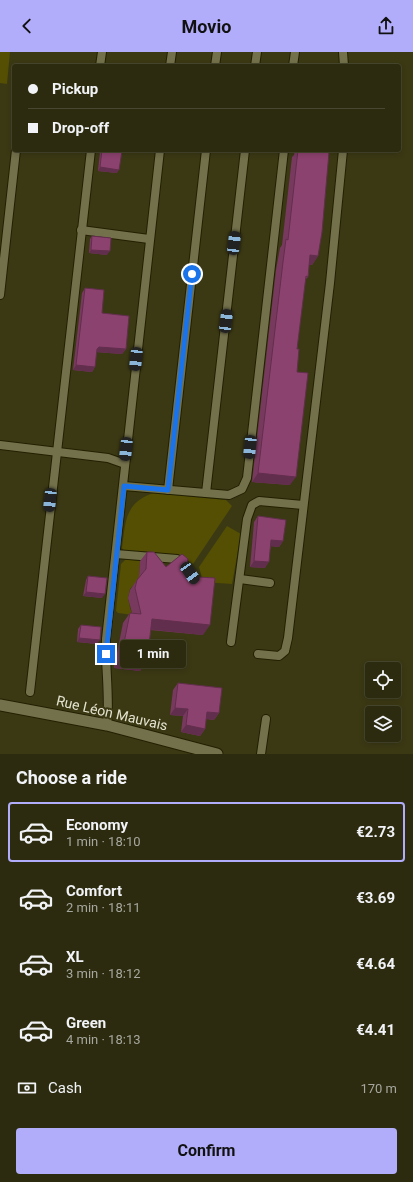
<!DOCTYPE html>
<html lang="en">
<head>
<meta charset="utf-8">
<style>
  :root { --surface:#2c2b0f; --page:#343318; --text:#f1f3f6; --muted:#a6a79e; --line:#48472f; --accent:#b1adfa }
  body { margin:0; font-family:Roboto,sans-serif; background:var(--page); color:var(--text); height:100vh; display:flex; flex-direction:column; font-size:15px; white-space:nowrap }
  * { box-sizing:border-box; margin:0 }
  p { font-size:13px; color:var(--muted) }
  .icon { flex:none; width:22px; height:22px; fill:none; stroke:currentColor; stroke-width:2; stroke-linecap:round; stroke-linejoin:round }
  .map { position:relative; height:702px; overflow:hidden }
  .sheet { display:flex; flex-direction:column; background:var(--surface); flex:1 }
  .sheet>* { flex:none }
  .guide { position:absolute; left:12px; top:12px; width:389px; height:88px; border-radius:4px; box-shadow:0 2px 6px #0003,0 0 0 1px var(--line); display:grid; align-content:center; height:88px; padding:0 16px; background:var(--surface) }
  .controls { position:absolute; left:365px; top:610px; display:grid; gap:8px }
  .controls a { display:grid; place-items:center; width:36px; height:36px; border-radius:4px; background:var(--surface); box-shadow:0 2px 6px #0003,0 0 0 1px var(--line); font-size:20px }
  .end { position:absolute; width:18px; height:18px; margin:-9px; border:5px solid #1a73e8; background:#fff; box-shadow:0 0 0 2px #fff }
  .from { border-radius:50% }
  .bubble { position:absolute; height:28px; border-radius:4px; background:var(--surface); box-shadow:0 2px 6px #0003,0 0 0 1px var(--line); font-size:13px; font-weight:700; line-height:28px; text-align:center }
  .car { position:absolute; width:12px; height:24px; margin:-12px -6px; border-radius:5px; box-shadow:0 0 3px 1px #0007; background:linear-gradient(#222 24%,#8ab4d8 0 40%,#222 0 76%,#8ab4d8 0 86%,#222 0) }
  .guide b { display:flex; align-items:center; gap:14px; height:38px; font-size:15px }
  .guide b+b { border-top:1px solid var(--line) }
  .guide i { width:10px; height:10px; background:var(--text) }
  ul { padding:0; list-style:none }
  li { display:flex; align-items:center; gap:12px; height:60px; margin:0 8px 6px; padding:0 8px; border:2px solid transparent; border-radius:4px }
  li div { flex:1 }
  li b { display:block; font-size:15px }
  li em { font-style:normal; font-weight:700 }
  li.current { border-color:var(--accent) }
  li>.icon { width:36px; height:36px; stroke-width:1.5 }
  h2 { padding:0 16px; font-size:18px; line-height:48px }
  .pay { display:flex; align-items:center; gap:10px; height:44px; padding:0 16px; font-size:15px }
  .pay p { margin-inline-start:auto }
  .cta { display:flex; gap:8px; margin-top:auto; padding:8px 16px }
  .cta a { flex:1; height:46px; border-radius:4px; background:var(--accent); color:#111; font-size:16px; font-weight:700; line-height:46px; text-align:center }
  header { display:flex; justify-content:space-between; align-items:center; height:52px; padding:0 16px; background:var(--accent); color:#111; font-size:18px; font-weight:700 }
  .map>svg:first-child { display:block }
  .green { fill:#544f02 }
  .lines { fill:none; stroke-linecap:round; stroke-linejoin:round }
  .service-casing { stroke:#222000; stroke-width:10 }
  .minor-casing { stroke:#222000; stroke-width:13 }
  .service { stroke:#73714b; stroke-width:8 }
  .minor { stroke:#73714b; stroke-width:11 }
  .wall { fill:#78395f }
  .shaded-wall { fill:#622e4d }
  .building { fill:#8c426e; stroke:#622e4d }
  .route { stroke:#1a73e8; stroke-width:5 }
  .labels { text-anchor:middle; stroke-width:4; stroke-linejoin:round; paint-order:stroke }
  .street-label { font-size:14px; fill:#e4e3cf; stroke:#3b3914 }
</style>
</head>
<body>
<header><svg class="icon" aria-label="back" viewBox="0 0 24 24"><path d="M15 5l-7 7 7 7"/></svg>Movio<svg class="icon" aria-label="share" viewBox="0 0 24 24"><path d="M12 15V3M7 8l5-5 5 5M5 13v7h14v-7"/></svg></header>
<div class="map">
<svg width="413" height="702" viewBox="0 0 413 702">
  <rect width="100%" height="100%" fill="#3b3914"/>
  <g class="green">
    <polygon points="0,0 10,0 7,32 0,31"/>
    <path d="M 153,441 L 226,448 L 232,454 L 193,512 L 182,505 L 131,499 L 124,499 L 122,496 C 126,469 124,452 153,441 Z"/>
    <polygon points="227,474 241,482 232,532 203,530 199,515"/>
    <polygon points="126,507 140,509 139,527 130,537 128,546 130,556 133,563 118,561 116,559 121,512"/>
  </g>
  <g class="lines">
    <defs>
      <g id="service">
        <polyline points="343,0 344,14"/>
        <polyline points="100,14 102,0"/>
        <polyline points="170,14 172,0"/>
        <polyline points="215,14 217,0"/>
        <polyline points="255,14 257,0"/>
        <polyline points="293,14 295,0"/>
        <polyline points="81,178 149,187"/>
        <polyline points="0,243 16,98"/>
        <polyline points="0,393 108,406 125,412"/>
        <polyline points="124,434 229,443 242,437 247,426 284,98"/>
        <polyline points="168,438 206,98"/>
        <polyline points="206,441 245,98"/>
        <polyline points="116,502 177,507 184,512 195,528"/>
        <polyline points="240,527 270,531"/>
        <polyline points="231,590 247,467 252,453 259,449 303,453"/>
        <polyline points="258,602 279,604 285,599 288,586 330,231 343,98"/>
        <polyline points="30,640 91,98"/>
        <path d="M 107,673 C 110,645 105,616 106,587 L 160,98"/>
        <polyline points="261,702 266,667"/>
      </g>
      <polyline id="minor" points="0,653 107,673 217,702"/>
    </defs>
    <use href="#service" class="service-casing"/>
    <use href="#minor" class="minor-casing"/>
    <use href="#service" class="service"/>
    <use href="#minor" class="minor"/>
  </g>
  <g class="wall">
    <polygon points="101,98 113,98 117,121 98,119 100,100"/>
    <polygon points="295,98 321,98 318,204 312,213 309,212 308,225 305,228 297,297 297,320 290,433 252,430 276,218 280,196 282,193 292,105 294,103"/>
    <polygon points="92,184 107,203 89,201 90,187"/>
    <polygon points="85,236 126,297 122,302 96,300 95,315 92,320 73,318 82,241"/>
    <polygon points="258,464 283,489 279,495 271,494 265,516 250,515 254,470"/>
    <polygon points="147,500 166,515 186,519 203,583 150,578 147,609 140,619 114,616 123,571 130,561 132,561 128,546 130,538 139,525 140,509"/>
    <polygon points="88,524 102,546 83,544 86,528"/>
    <polygon points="81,573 97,592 77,590 78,577"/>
    <polygon points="178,631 219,661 214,668 206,667 205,677 200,684 181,680 183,664 170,663 173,638"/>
  </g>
  <g class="shaded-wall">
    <polygon points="100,115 119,118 117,121 98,119"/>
    <polygon points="91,198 110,199 107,203 89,201"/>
    <polygon points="310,203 318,204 312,213 304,212"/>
    <polygon points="99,295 126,297 122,302 95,300 93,302"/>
    <polygon points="76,313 95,315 92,320 73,318"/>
    <polygon points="258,421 296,425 290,433 252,430"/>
    <polygon points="271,488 283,489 279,495 267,494"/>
    <polygon points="254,509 269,510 265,516 250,515"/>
    <polygon points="86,540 105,542 102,546 83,544"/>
    <polygon points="152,567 210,573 203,583 145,577"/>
    <polygon points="79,586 100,588 97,592 77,590"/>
    <polygon points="121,606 147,609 140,619 114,616"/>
    <polygon points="175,656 188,657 183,664 170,663"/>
    <polygon points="207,660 219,661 214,668 202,666"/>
    <polygon points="186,673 205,677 200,684 181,680"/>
  </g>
  <g class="building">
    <polygon points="309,12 324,14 309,14"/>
    <polygon points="102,98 113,98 122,99 119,118 100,115"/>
    <polygon points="298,98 321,98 321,99 329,100 322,180 318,204 310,203 308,225 306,224 297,297 299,297 297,320 308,321 296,425 258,421 283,210 286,187 288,188"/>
    <polygon points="92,184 111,186 110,199 91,198"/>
    <polygon points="85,236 104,238 102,261 129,264 126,297 99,295 97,297 95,315 76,313"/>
    <polygon points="258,464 286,468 283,489 271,488 269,510 254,509"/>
    <polygon points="147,500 154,500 166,515 182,502 188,507 186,519 197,521 198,525 215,526 210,573 152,567 147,609 121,606 130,561 141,562 135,536 137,528 146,517"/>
    <polygon points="88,524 107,526 105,542 86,540"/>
    <polygon points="81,573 101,575 100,588 79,586"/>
    <polygon points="178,631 222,636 219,661 207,660 205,677 186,673 188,657 175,656"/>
  </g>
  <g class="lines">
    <polyline class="route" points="106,602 124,434 168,438 192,222"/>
  </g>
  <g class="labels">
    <g class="street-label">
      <text transform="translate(112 661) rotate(13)" y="5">Rue Léon Mauvais</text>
    </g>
  </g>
</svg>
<div class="controls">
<a><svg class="icon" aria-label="locate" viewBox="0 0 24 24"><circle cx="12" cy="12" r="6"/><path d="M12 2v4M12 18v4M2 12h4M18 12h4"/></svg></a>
<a><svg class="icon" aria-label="layers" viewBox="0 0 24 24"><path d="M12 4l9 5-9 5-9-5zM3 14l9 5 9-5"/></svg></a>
</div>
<i class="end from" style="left:192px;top:222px"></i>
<i class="end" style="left:106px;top:602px"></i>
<div class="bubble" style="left:120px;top:588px;width:66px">1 min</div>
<i class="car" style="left:234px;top:191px;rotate:7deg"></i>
<i class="car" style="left:226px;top:269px;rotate:7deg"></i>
<i class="car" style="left:136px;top:307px;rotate:186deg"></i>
<i class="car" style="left:250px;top:395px;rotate:186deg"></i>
<i class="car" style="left:126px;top:397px;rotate:186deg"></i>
<i class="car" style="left:50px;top:448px;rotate:186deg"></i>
<i class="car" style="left:190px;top:521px;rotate:145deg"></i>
<div class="guide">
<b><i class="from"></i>Pickup</b>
<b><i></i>Drop-off</b>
</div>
</div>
<section class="sheet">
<h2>Choose a ride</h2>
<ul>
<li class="current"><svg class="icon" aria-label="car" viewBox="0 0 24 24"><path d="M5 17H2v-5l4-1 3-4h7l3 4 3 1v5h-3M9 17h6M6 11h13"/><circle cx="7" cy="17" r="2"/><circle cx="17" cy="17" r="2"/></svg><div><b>Economy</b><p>1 min · 18:10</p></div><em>€2.73</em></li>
<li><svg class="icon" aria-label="car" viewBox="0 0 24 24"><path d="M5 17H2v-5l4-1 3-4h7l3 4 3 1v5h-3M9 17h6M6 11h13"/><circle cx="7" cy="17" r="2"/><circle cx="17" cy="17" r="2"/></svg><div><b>Comfort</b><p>2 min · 18:11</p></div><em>€3.69</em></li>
<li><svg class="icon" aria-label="car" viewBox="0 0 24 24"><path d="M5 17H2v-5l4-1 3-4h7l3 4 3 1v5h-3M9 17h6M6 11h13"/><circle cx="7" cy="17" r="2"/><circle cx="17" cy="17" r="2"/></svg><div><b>XL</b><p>3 min · 18:12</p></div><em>€4.64</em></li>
<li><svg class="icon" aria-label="car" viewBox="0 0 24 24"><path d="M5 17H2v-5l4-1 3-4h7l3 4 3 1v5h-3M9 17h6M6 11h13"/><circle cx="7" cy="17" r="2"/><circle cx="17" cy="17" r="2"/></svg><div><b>Green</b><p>4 min · 18:13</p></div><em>€4.41</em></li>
</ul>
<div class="pay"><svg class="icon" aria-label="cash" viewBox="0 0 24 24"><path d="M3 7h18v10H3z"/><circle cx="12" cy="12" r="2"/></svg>Cash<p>170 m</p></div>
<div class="cta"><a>Confirm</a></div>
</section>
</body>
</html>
